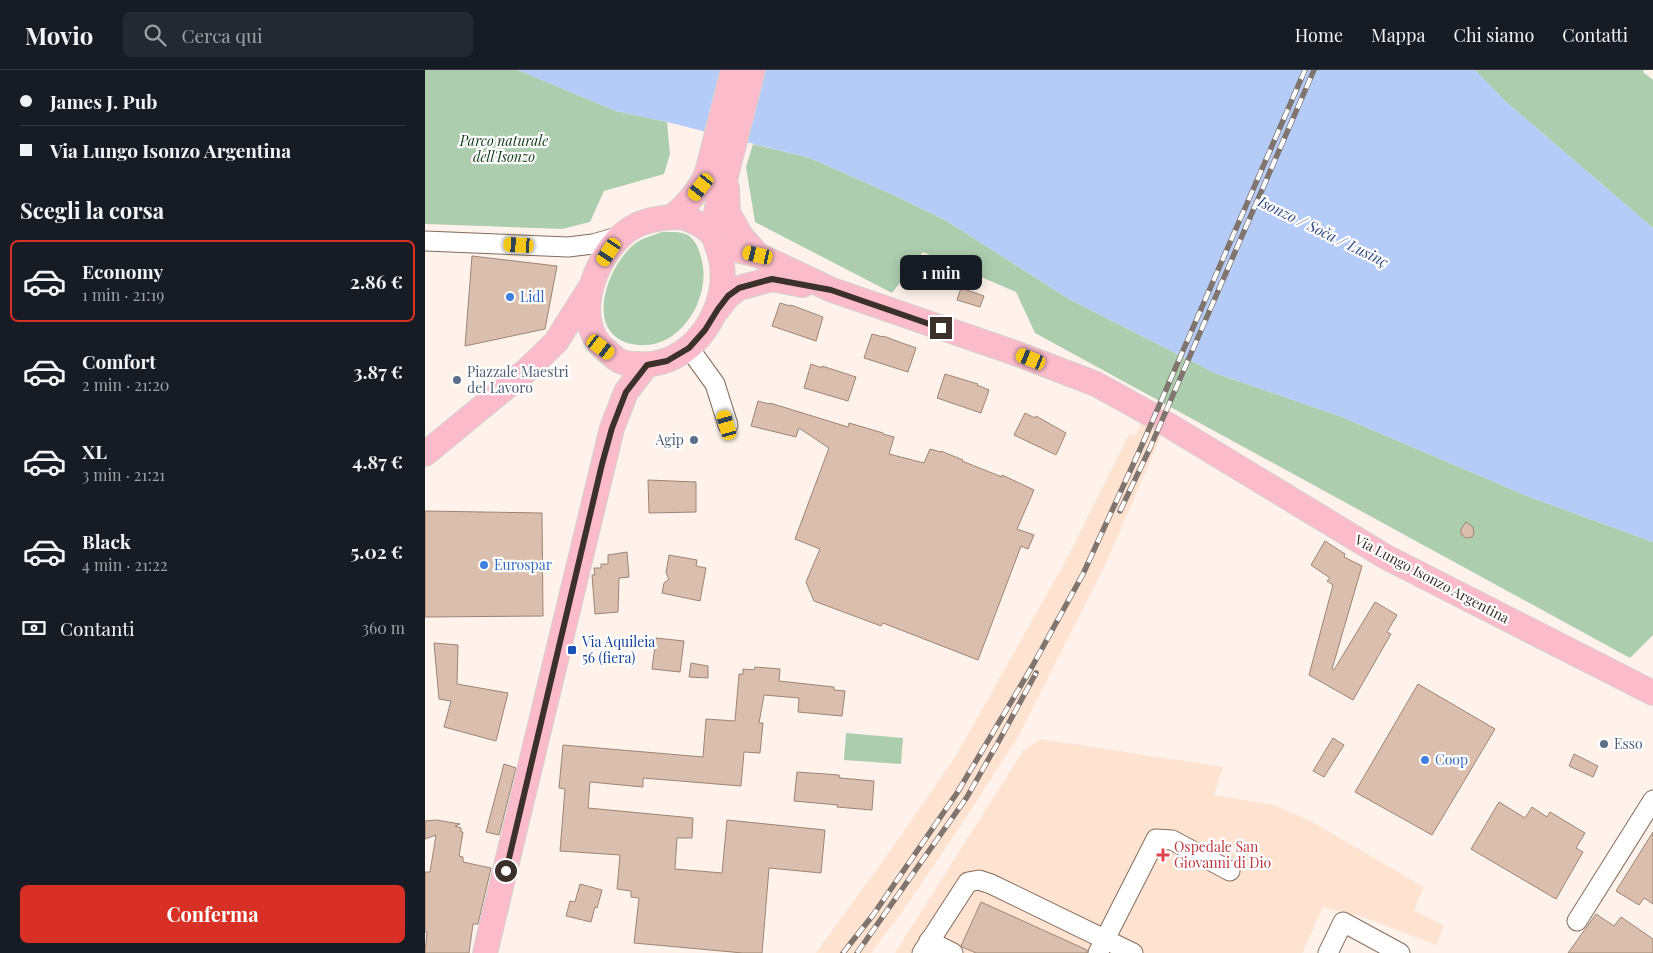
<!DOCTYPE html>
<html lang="it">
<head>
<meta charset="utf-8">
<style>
  :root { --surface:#171b24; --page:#242831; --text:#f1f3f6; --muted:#9ea1a6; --line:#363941; --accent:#d93025 }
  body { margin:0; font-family:"Playfair Display",serif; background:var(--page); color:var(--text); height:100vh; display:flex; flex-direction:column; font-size:19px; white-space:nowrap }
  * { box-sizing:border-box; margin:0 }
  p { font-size:16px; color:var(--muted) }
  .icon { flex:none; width:28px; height:28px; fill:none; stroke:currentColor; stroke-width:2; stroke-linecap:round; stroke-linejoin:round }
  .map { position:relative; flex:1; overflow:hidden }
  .drawer { display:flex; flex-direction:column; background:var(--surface); width:425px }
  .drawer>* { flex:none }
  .banner { display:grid; align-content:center; height:110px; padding:0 20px; background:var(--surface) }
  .end { position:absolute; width:22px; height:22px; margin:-11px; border:6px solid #3b312a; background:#fff; box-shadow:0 0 0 2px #fff }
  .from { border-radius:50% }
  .bubble { position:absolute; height:35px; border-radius:8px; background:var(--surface); box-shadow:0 2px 12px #0003; font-size:16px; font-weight:700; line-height:35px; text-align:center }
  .car { position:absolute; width:15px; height:30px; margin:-15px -8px; border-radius:6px; box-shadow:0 0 4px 1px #0007; background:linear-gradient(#f5c518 24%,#345 0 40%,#f5c518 0 76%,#345 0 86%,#f5c518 0) }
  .banner b { display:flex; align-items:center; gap:18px; height:48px; font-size:19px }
  .banner b+b { border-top:1px solid var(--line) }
  .banner i { width:12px; height:12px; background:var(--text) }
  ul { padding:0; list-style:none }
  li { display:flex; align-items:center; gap:15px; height:82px; margin:0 10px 8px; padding:0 10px; border:2px solid transparent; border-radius:8px }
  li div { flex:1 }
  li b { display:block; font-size:19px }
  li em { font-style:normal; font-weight:700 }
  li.selected { border-color:var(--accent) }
  li>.icon { width:45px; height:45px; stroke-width:1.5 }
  h2 { padding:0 20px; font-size:22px; line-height:60px }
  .pay { display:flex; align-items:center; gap:12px; height:55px; padding:0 20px; font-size:19px }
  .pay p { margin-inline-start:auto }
  .action { display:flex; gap:10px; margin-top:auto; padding:10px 20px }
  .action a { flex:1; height:58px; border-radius:8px; background:var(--accent); color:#fff; font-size:20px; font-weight:700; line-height:58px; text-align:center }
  header { display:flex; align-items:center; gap:30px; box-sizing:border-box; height:70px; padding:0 25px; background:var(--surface); border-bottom:1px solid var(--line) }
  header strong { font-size:24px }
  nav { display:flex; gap:28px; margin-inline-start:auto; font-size:18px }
  .search { width:350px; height:45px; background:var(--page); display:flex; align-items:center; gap:12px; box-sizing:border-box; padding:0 18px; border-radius:8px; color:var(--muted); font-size:19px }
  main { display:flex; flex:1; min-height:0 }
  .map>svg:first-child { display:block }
  .built { fill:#ffe3d1 }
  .green { fill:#adcdaf }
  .water { fill:#b6ccf8 }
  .building { fill:#dabfae; stroke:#9d8473 }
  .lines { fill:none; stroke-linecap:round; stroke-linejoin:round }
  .minor-casing { stroke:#846c5c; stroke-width:21 }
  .major-casing { stroke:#d4d2d0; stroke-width:26 }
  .minor { stroke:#fff; stroke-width:19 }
  .major { stroke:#fbbbcb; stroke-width:24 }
  .rail-casing { stroke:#80756e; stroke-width:5.5 }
  .rail { stroke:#fff; stroke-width:4; stroke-dasharray:11; stroke-linecap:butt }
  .route { stroke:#3b312a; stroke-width:6 }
  .shop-dot { fill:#3f7fe0; stroke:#fff; stroke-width:2 }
  .service-dot { fill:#5c6f8a; stroke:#fff; stroke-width:2 }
  .transit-dot { fill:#1a4fb4; stroke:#fff; stroke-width:2 }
  .health-dot { fill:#e0444e; stroke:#fff; stroke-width:2 }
  .labels { text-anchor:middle; stroke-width:4.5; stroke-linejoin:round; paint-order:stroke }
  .park-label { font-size:14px; font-style:italic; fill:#0f3b18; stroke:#fff }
  .shop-label { font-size:14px; fill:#366cbe; stroke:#fff; text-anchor:start }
  .service-label { font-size:14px; fill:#4e5e75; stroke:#fff; text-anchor:start }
  .street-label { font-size:14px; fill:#3b312a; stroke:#fff }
  .transit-label { font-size:14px; fill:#164399; stroke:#fff; text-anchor:start }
  .health-label { font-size:14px; fill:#be3a42; stroke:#fff; text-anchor:start }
  .water-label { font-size:15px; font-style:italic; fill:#354e85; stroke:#fff }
</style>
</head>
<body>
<header>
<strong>Movio</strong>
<div class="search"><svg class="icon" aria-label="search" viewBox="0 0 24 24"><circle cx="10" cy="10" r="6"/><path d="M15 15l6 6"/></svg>Cerca qui</div>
<nav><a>Home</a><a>Mappa</a><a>Chi siamo</a><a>Contatti</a></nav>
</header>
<main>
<section class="drawer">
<div class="banner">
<b><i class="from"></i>James J. Pub</b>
<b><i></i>Via Lungo Isonzo Argentina</b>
</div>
<h2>Scegli la corsa</h2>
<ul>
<li class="selected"><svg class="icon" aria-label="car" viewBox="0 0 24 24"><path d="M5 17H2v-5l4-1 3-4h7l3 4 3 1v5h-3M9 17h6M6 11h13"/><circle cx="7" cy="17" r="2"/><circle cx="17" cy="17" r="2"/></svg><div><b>Economy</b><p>1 min · 21:19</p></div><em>2.86 €</em></li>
<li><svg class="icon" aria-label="car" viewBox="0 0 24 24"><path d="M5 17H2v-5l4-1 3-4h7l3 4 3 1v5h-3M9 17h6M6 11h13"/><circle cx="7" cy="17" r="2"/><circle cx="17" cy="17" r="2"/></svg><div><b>Comfort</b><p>2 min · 21:20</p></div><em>3.87 €</em></li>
<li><svg class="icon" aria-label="car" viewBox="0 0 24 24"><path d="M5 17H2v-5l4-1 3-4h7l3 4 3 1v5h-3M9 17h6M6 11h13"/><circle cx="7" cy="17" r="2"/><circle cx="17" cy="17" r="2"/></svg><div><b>XL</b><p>3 min · 21:21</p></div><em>4.87 €</em></li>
<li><svg class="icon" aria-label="car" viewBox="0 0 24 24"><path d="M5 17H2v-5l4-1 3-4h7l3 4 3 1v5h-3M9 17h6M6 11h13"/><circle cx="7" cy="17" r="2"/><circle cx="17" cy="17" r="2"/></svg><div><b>Black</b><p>4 min · 21:22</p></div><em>5.02 €</em></li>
</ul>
<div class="pay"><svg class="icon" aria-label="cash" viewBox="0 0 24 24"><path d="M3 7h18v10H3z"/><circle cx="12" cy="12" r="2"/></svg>Contanti<p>360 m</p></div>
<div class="action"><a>Conferma</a></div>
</section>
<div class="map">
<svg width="1228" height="883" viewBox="0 0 1228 883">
  <rect width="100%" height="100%" fill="#fef2eb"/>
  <g class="built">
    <polygon points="717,349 739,359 681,493 594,665 542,746 477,842 446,883 391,883 470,774 532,684 645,483 704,364 711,366"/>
    <polygon points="615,669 798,697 789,725 849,735 887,752 999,817 989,840 1019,856 1011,875 938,847 898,837 877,883 470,883 598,681"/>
  </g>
  <g class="green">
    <polygon points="0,0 93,0 191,41 242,52 245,84 239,104 179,121 165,152 137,159 0,154"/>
    <polygon points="1050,0 1219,0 1218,2 1228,10 1228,158 1080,31"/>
    <polygon points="328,74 385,88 471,126 522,151 644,229 790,303 917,347 1102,426 1228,472 1228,565 1205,588 610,263 591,222 498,182 467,223 330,152 321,97"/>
    <path d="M 237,162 C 245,162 255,161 263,165 C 271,171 274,179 276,187 C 288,226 256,280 213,275 C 158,269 179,203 206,177 C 214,169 226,166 237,162 Z"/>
    <polygon points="421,663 478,668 476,694 419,690"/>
  </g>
  <polygon class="water" points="93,0 1050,0 1080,31 1228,158 1228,472 1102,426 917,347 790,303 644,229 522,151 471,126 385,88 242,52 191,41"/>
  <g class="building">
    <polygon points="47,186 132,196 120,259 40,276"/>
    <polygon points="536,218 559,226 555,237 532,230"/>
    <polygon points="355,233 365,236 366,235 398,247 391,271 347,256"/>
    <polygon points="447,264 458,267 458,266 491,278 483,302 439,288"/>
    <polygon points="386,294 397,298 397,296 431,307 423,331 379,318"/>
    <polygon points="520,304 553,314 552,315 564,320 556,343 512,328"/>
    <polygon points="333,331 344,334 345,333 423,357 424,353 458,363 458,364 469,367 464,384 499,393 505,379 516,382 516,381 538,390 537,391 577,407 577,405 609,420 592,459 609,465 603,479 596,476 553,590 458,553 456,556 389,531 381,512 395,479 370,469 404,378 374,358 371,367 326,356"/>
    <polygon points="600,343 610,348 611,346 641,363 631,385 589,365"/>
    <polygon points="223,410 271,412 271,442 224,443"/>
    <polygon points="0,441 117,443 118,546 0,547"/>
    <polygon points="1041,452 1048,457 1049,463 1047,467 1041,468 1036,464 1036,459"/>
    <polygon points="900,471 920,484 919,487 937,496 907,599 909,600 950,532 972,545 962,562 966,564 928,630 884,605 908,515 902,511 905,508 886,495"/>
    <polygon points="202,482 204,507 194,508 193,542 170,544 167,505 170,505 169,498 176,498 176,494 183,494 183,485"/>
    <polygon points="244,485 272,490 271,496 281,498 275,531 237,523 239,513 244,509 241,503"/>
    <polygon points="231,568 259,571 255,602 227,599"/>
    <polygon points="9,573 33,575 32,614 83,623 71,671 19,657 26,631 14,629"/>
    <polygon points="266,593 283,596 283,608 264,607"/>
    <polygon points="330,597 355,599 354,611 409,617 409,620 420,621 417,646 373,642 374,628 339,625 334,653 338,653 335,683 319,682 316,716 218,708 218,717 165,712 163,738 268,748 267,768 252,768 250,799 297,803 302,750 400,760 396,803 344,798 337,883 318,883 209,873 214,828 206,827 206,821 192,819 195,785 135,781 140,719 134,718 138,675 278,687 281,649 310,651 314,604 318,604 318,599 329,600"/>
    <polygon points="993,614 1070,659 1007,765 930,722"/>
    <polygon points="908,668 919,675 899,707 888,701"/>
    <polygon points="1149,684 1173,696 1168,707 1144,696"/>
    <polygon points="79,694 91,698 74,765 61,762"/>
    <polygon points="372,702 414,705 415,708 449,711 447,740 412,737 413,735 369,731"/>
    <polygon points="1074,732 1100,748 1107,737 1122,747 1125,742 1160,763 1151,778 1158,782 1131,829 1046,779"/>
    <polygon points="11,750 35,754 30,756 36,758 36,762 38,762 34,786 38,787 38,792 66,798 53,854 48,854 44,883 0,883 2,862 0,862 0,802 5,802 11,765 0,769 0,751"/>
    <polygon points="1228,762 1228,834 1219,828 1214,835 1191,821"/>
    <polygon points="155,814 177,820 172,838 170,837 166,852 141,846 145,831 150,832"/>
    <polygon points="556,832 662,880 662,883 551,883 537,877 536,876"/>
    <polygon points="1171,844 1189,856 1196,847 1228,869 1228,883 1143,883"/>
  </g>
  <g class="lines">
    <defs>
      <g id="minor">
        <polyline points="0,171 143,177 168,174 196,166"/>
        <polyline points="264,278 290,314 303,355"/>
        <polyline points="1152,851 1228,730"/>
        <polyline points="504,871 528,883"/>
        <polyline points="497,883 543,812 554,810 566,814 708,883"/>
        <polyline points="673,883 731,769 747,770 805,801"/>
        <polyline points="903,883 918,852 975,883"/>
      </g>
      <g id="major">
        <polyline points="302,118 303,143 316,166 333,185"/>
        <path d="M 247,147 C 262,135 274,121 282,103 L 308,0"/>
        <path d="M 258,147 C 269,151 279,155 287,164 C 291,170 293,179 295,185 C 309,235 267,300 212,294 C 208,294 202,294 197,292 C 192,291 187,285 182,281 C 142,251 173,175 210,156 C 225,148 242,147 258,147 Z"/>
        <polyline points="287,164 293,132 301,106 328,0"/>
        <polyline points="292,175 333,185 407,220 590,283 671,314 725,344"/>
        <polyline points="293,239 303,226 314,218 347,209 378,215"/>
        <polyline points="740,353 961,487 1228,623"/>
        <polyline points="0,384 102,300 131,272 165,218"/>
        <polyline points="60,883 187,358 201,322 222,295"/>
      </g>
    </defs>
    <use href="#minor" class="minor-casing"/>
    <use href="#major" class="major-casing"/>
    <use href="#minor" class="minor"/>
    <use href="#major" class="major"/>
    <defs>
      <g id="rail">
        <polyline points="695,441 725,378 889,0"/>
        <polyline points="418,883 448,845 532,723 608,595 658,504 717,375 880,0"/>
        <polyline points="432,883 542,727 575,669 611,603"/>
      </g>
    </defs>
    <use href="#rail" class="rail-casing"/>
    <use href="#rail" class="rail"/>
  </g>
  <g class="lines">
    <polyline class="route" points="81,801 177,394 187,358 201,322 222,295 242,291 264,278 280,260 293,239 303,226 314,218 347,209 406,220 516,258"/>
  </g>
  <g class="shop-dot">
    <circle cx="85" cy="227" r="5"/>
    <circle cx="59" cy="495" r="5"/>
    <circle cx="1000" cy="690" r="5"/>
  </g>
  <g class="service-dot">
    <circle cx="32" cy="310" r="5"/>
    <circle cx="269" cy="370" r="5"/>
    <circle cx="1179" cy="674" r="5"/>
  </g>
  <rect class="transit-dot" x="142" y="575" width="10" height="10" rx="2.5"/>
  <path class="health-dot" d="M735.5 777.5h5v5h5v5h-5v5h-5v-5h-5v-5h5z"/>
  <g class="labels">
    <g class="park-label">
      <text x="79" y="76">Parco naturale<tspan x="79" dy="16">dell'Isonzo</tspan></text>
    </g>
    <g class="shop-label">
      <text x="95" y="232">Lidl</text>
      <text x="69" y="500">Eurospar</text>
      <text x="1010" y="695">Coop</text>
    </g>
    <g class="service-label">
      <text x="42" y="307">Piazzale Maestri<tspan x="42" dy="16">del Lavoro</tspan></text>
      <text x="259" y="375" text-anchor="end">Agip</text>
      <text x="1189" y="679">Esso</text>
    </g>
    <g class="street-label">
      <text transform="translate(1007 509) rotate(28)" y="5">Via Lungo Isonzo Argentina</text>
    </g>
    <g class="transit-label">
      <text x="157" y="577">Via Aquileia<tspan x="157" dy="16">56 (fiera)</tspan></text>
    </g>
    <g class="health-label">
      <text x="749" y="782">Ospedale San<tspan x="749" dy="16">Giovanni di Dio</tspan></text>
    </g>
    <g class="water-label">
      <text transform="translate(898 162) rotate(26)" y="5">Isonzo / Soča / Lusinç</text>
    </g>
  </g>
</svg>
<i class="end from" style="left:81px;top:801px"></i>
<i class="end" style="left:516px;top:258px"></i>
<div class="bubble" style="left:475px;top:185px;width:82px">1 min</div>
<i class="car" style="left:276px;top:117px;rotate:219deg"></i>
<i class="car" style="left:94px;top:175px;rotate:273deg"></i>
<i class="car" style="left:184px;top:182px;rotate:214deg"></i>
<i class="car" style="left:333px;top:185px;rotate:283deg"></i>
<i class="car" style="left:176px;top:277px;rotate:127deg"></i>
<i class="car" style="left:606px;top:289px;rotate:292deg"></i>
<i class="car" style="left:302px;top:355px;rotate:344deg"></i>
</div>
</main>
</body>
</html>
